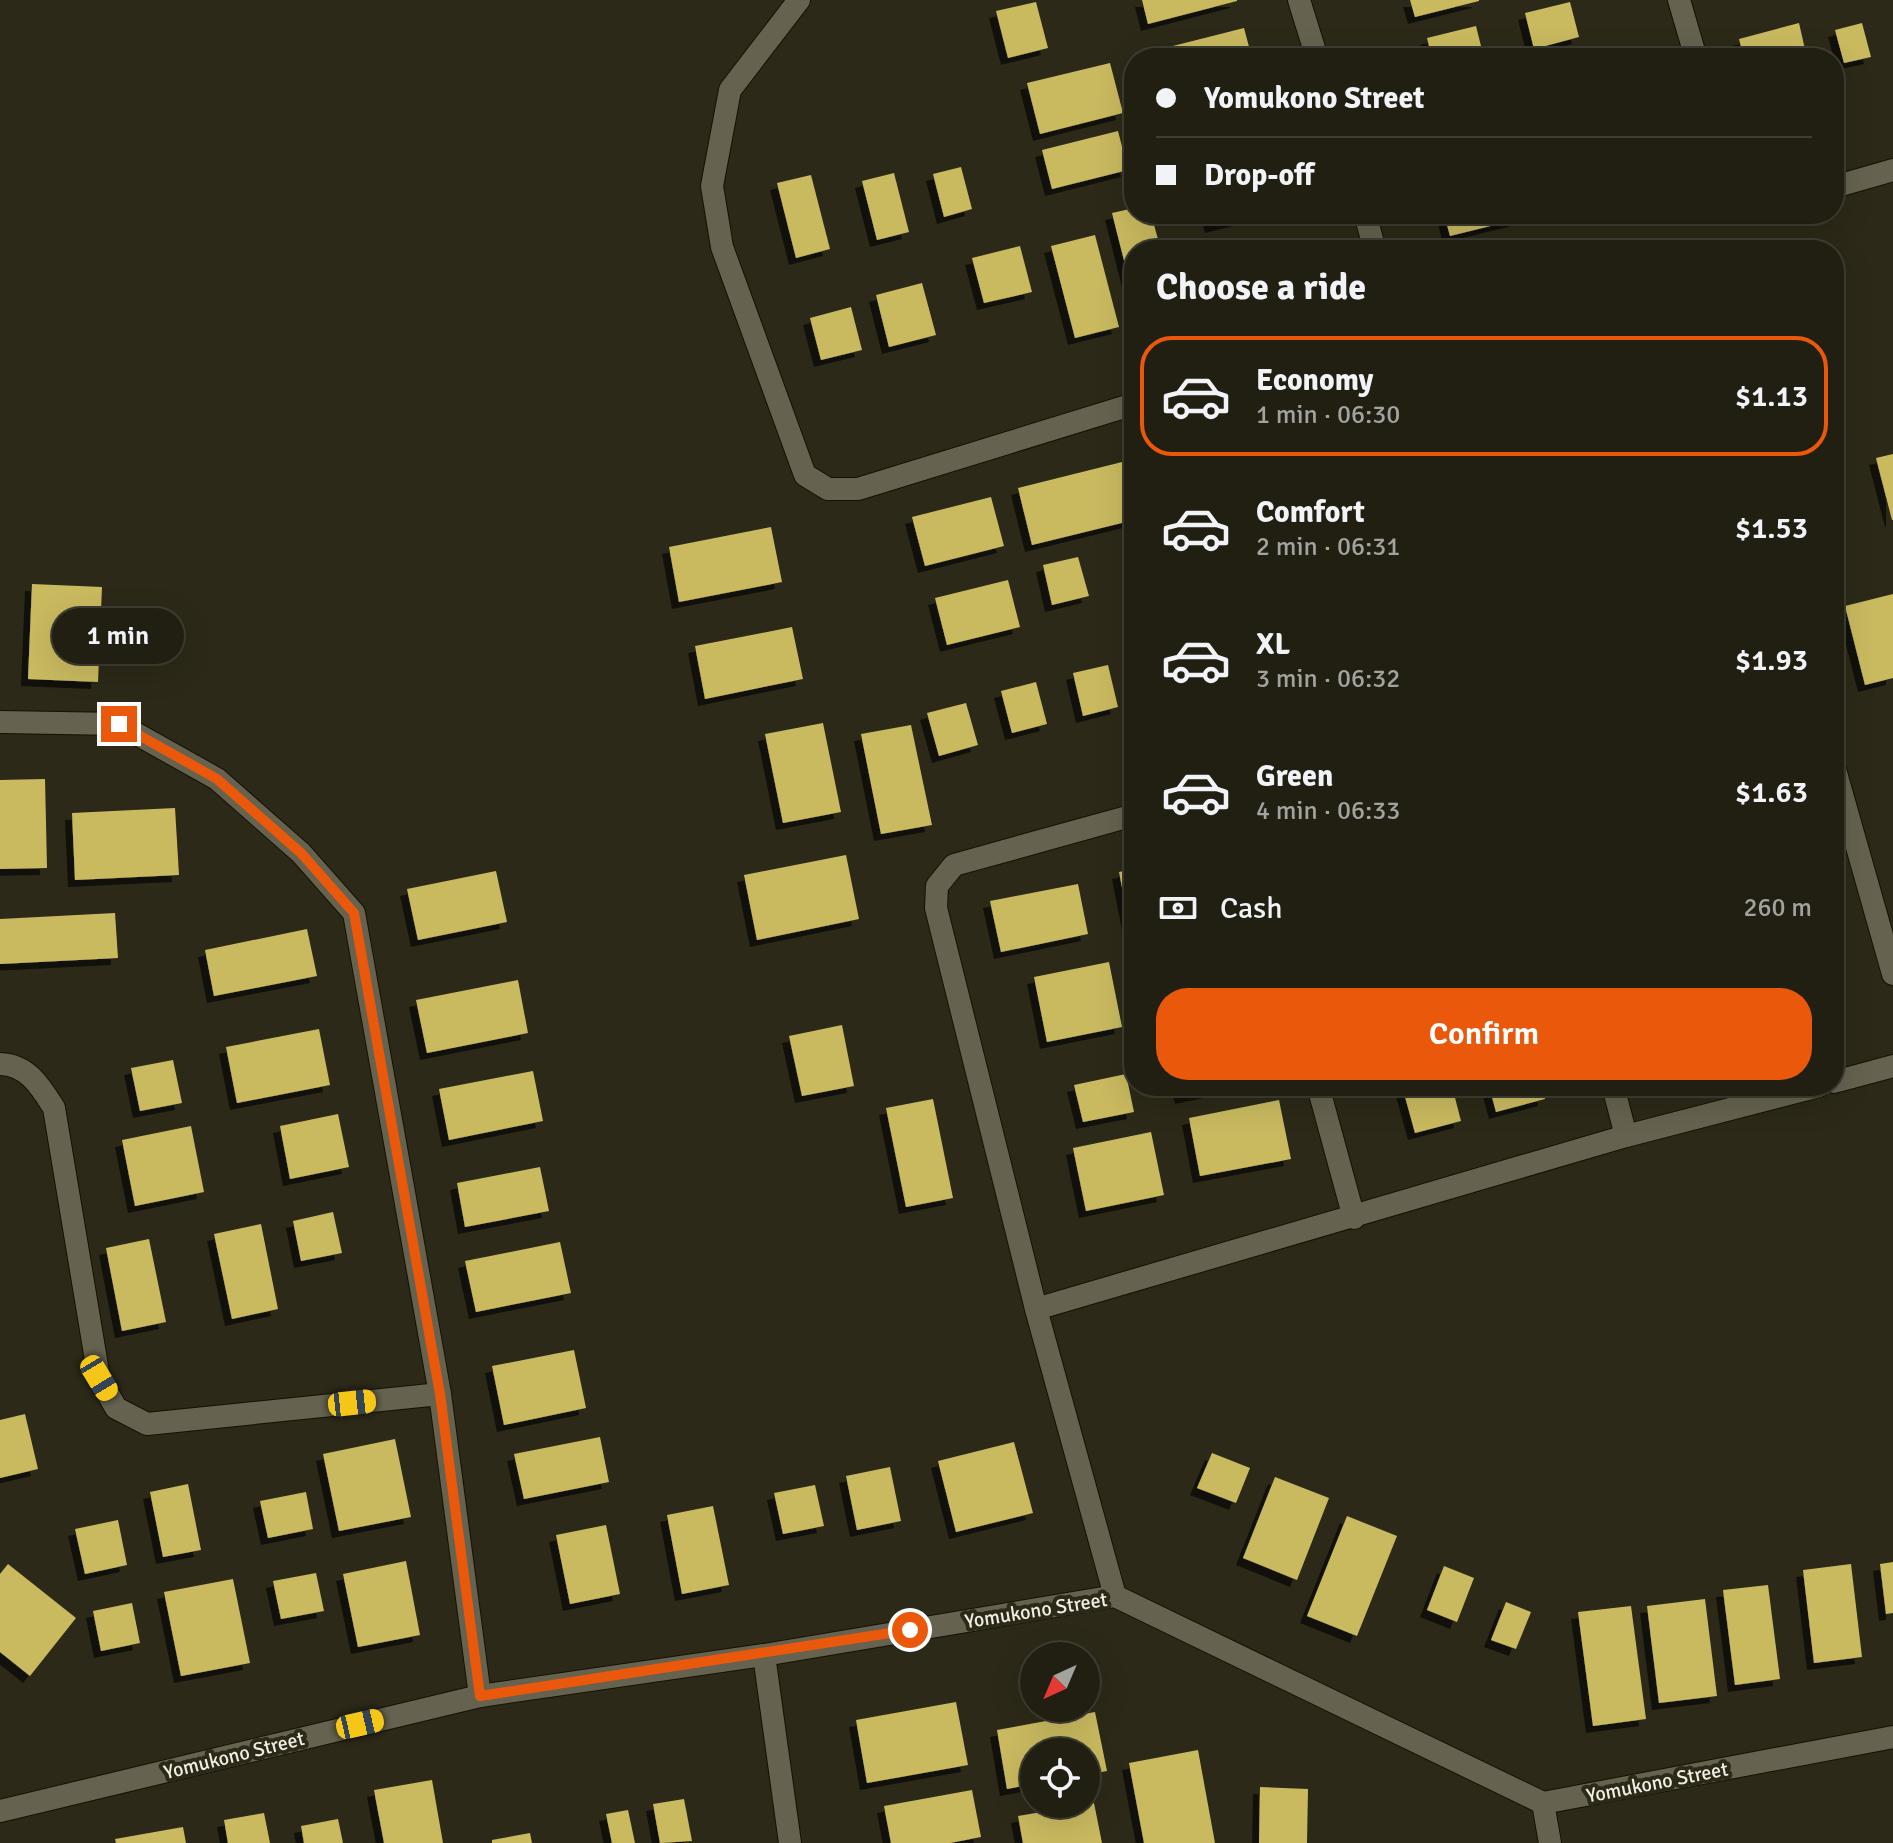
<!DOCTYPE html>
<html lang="en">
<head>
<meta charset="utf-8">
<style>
  :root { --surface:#211f12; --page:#2d2c20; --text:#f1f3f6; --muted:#a2a29f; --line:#3e3d32; --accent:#ea580c }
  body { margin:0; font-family:Signika,sans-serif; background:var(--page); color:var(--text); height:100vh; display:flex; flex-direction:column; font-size:30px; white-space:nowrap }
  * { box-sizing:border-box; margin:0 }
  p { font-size:26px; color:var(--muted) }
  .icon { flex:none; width:44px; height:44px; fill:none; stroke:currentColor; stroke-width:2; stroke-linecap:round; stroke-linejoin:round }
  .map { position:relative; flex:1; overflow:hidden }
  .sheet { position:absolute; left:1124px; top:240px; width:720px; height:856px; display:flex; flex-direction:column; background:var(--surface); border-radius:32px; box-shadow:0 8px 32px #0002,0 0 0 2px var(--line) }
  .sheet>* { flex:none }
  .guide { position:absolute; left:1124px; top:48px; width:720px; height:176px; border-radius:32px; box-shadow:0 8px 32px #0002,0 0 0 2px var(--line); display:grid; align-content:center; height:176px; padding:0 32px; background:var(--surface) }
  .needle { width:52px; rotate:224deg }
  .controls { position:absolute; left:1020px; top:1642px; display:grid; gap:16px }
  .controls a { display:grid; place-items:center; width:80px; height:80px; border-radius:50%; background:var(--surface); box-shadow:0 8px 32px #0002,0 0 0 2px var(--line); font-size:40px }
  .end { position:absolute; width:36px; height:36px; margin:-18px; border:10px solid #ea580c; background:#fff; box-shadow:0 0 0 4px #fff }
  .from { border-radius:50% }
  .bubble { position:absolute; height:56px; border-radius:28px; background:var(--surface); box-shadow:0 8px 32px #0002,0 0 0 2px var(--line); font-size:26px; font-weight:600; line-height:56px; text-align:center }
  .car { position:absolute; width:24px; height:48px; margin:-24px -12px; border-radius:10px; box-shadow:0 0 6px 2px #0007; background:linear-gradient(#f5c518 24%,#345 0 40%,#f5c518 0 76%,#345 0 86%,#f5c518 0) }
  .guide b { display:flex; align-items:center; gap:28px; height:76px; font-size:30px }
  .guide b+b { border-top:2px solid var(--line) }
  .guide i { width:20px; height:20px; background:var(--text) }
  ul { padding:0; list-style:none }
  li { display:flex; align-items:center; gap:24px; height:120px; margin:0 16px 12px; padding:0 16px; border:4px solid transparent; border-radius:32px }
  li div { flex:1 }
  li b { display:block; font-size:30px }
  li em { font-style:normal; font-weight:600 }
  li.active { border-color:var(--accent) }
  li>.icon { width:72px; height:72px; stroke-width:1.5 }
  h2 { padding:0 32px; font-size:36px; line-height:96px }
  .pay { display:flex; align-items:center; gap:20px; height:88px; padding:0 32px; font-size:30px }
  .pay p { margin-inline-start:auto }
  .primary-button { display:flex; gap:16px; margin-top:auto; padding:16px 32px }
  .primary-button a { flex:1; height:92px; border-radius:32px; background:var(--accent); color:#fff; font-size:32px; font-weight:600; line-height:92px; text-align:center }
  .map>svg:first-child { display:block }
  .building { fill:#c9ba61; filter:url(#shadow) }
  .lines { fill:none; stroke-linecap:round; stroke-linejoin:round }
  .minor-casing { stroke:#151203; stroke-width:24 }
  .minor { stroke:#65624f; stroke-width:22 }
  .route { stroke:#ea580c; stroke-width:10 }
  .labels { text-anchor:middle; stroke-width:8; stroke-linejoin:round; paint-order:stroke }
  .street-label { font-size:20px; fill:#f1efe4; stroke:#2c2918 }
</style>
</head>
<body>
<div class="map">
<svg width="1893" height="1843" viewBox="0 0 1893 1843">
  <defs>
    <filter id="shadow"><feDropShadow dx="-7" dy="7" stdDeviation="0" flood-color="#0009"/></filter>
  </defs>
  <rect width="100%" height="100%" fill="#2c2918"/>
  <g class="building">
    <polygon points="1142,0 1237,0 1237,1 1148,24"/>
    <polygon points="1410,0 1479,0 1479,1 1415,17"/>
    <polygon points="1036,2 1048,48 1008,58 996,11"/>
    <polygon points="1570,2 1579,37 1534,49 1525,13"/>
    <polygon points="1799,23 1807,58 1744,58 1739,39"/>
    <polygon points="1862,23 1871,57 1844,63 1835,30"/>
    <polygon points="1476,26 1484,58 1432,58 1427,38"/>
    <polygon points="1244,28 1252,58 1159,58 1157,50"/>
    <polygon points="1110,63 1123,113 1040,134 1027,83"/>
    <polygon points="1118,131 1128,170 1052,189 1042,150"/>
    <polygon points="961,167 972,209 944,217 933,174"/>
    <polygon points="894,173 909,232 877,240 862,181"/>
    <polygon points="811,175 830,249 796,258 777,183"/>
    <polygon points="1134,208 1134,214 1151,214 1161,250 1134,250 1133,296 1112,213"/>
    <polygon points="1209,214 1256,214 1256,215 1212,226"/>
    <polygon points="1444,214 1534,214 1535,215 1450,236"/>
    <polygon points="1095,235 1119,327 1075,338 1051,246"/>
    <polygon points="1642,238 1645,250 1606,250 1605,247"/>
    <polygon points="1259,241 1262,250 1229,250 1229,249"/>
    <polygon points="1020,246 1032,292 984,303 972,258"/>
    <polygon points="922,283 936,335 889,347 876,295"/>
    <polygon points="851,307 862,350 821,360 810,318"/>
    <polygon points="1893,454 1893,520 1892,520 1876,458"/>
    <polygon points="1134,459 1134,520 1032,545 1018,488"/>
    <polygon points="991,497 1004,546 925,566 912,517"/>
    <polygon points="771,527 782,582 679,602 669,547"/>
    <polygon points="1078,557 1089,596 1052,605 1043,565"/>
    <polygon points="1008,580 1020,627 947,645 935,598"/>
    <polygon points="32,584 102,587 98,682 28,679"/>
    <polygon points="1893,594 1893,678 1865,685 1845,606"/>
    <polygon points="792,627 803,679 705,699 695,646"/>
    <polygon points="1108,665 1118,707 1083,716 1073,673"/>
    <polygon points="1036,682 1047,724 1012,733 1001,691"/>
    <polygon points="966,703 978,745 939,756 927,713"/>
    <polygon points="823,723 841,812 783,823 765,734"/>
    <polygon points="911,725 932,825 881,834 861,734"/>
    <polygon points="45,779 47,868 0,869 0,780"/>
    <polygon points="175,808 179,875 75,880 72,813"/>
    <polygon points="846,855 859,919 757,940 744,875"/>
    <polygon points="1134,869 1134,927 1130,928 1119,872"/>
    <polygon points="496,871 507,922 418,940 407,889"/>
    <polygon points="1078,884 1088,934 1001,952 990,901"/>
    <polygon points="115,913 118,958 0,964 0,919"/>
    <polygon points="307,929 317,976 214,996 205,950"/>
    <polygon points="1109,962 1122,1027 1047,1042 1034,977"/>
    <polygon points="518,980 528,1033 427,1053 416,1000"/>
    <polygon points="842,1025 854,1086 802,1096 789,1036"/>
    <polygon points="319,1029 330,1085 237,1103 226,1047"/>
    <polygon points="173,1060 182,1103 140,1111 131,1068"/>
    <polygon points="533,1071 543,1121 449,1140 439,1089"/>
    <polygon points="1126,1074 1134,1112 1083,1122 1074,1085"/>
    <polygon points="1179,1086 1230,1086 1230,1087 1182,1097"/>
    <polygon points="1402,1086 1452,1086 1461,1121 1415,1133"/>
    <polygon points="1489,1086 1542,1086 1545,1099 1496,1112"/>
    <polygon points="933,1099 953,1198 906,1207 886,1108"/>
    <polygon points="1279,1100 1291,1159 1200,1176 1189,1118"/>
    <polygon points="338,1114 349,1167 290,1179 280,1126"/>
    <polygon points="191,1126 204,1192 135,1206 122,1140"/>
    <polygon points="1151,1132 1164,1195 1086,1211 1073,1148"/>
    <polygon points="540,1167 549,1211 465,1227 457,1183"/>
    <polygon points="333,1212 342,1253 301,1261 293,1221"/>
    <polygon points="261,1224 278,1309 232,1319 214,1234"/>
    <polygon points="149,1239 166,1322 122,1331 106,1248"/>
    <polygon points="560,1242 571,1293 476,1312 465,1261"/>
    <polygon points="574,1350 586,1408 504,1425 492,1366"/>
    <polygon points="25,1414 38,1469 0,1478 0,1420"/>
    <polygon points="600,1437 609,1482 524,1499 514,1454"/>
    <polygon points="395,1439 411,1517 339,1531 323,1454"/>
    <polygon points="1014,1442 1033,1513 956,1532 938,1461"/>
    <polygon points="1212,1453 1250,1468 1236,1503 1197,1488"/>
    <polygon points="890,1467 901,1521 857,1530 846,1476"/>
    <polygon points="1275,1477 1329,1498 1297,1580 1243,1558"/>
    <polygon points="188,1484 201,1550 163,1557 150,1492"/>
    <polygon points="815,1485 824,1526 783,1534 774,1493"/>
    <polygon points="306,1492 313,1529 268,1538 260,1501"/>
    <polygon points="713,1506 729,1585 682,1594 667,1515"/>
    <polygon points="1347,1516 1397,1536 1357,1636 1307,1616"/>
    <polygon points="118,1520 127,1565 85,1574 75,1529"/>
    <polygon points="606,1525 620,1594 570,1604 556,1535"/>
    <polygon points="406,1561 420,1635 358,1647 343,1574"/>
    <polygon points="1893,1562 1893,1613 1886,1614 1880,1564"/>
    <polygon points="8,1564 76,1618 30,1676 0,1652 0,1574"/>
    <polygon points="1851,1564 1862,1657 1814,1663 1803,1570"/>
    <polygon points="1444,1566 1474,1578 1457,1622 1427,1610"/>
    <polygon points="316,1573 324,1611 281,1619 273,1581"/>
    <polygon points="233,1579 250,1663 181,1676 164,1592"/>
    <polygon points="1768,1585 1780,1679 1735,1685 1723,1590"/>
    <polygon points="1705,1599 1717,1696 1659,1703 1647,1606"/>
    <polygon points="1506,1602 1531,1612 1516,1649 1491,1640"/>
    <polygon points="132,1603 140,1643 101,1651 93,1611"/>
    <polygon points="1631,1606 1646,1719 1593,1726 1578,1612"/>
    <polygon points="956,1702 968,1765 867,1783 856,1720"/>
    <polygon points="1095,1712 1107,1771 1086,1775 1086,1752 1034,1752 1034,1784 1007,1789 997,1730"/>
    <polygon points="1198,1750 1215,1843 1144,1843 1129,1763"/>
    <polygon points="432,1780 443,1843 384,1843 374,1790"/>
    <polygon points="1260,1787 1308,1789 1307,1843 1259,1843"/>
    <polygon points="972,1790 981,1837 950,1843 891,1843 884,1806"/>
    <polygon points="684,1799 692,1841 660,1843 653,1804"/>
    <polygon points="1094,1803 1102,1843 1023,1843 1018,1816"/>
    <polygon points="628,1810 635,1843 612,1843 606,1814"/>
    <polygon points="264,1813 270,1843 228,1843 224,1820"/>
    <polygon points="338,1819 343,1843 304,1843 301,1826"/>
    <polygon points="183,1827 186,1843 116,1843 115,1839"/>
    <polygon points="530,1833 532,1843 492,1843 492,1840"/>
  </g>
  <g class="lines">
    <defs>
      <g id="minor">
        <polyline points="799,0 730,90 712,186 722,247 805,475 828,489 858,489 1134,404"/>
        <polyline points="1299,0 1317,58"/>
        <polyline points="1679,0 1696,58"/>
        <polyline points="1834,187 1893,170"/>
        <polyline points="1365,214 1375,250"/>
        <polyline points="0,722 119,724 217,779 301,853 354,913 440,1394 480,1696"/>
        <polyline points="1834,766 1893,974"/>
        <path d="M 0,1064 C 28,1065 40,1086 54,1108 L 99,1378 L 116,1408 L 147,1424 L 440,1394"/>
        <polyline points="1834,1082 1893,1066"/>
        <polyline points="1318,1086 1354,1218"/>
        <polyline points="1613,1086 1626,1136"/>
        <polyline points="1036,1309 1626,1136 1819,1086"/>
        <polyline points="1115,1596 1036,1309 936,908 937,886 954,865 1134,815"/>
        <polyline points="764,1655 790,1843"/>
        <polyline points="1543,1803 1550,1843"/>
        <polyline points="0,1811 480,1696 764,1655 1115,1596 1543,1803 1893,1737"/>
      </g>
    </defs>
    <use href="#minor" class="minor-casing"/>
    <use href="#minor" class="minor"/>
  </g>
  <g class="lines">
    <polyline class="route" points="119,724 217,779 301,853 354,913 440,1394 480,1696 910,1630"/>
  </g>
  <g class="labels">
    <g class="street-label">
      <text transform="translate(1036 1610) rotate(-9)" y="7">Yomukono Street</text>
      <text transform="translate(234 1755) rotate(-14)" y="7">Yomukono Street</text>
      <text transform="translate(1657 1782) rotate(-11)" y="7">Yomukono Street</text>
    </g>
  </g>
</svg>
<div class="controls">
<a><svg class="needle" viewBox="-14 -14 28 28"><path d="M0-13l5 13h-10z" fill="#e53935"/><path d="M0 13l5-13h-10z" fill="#a2a29f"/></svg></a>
<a><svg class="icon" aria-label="locate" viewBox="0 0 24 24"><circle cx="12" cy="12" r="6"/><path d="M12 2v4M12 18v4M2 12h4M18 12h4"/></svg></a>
</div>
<i class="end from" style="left:910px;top:1630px"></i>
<i class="end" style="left:119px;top:724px"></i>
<div class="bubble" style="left:52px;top:608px;width:132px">1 min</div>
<i class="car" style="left:99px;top:1378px;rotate:149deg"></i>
<i class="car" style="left:352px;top:1403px;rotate:84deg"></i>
<i class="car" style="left:360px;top:1724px;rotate:77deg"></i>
<div class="guide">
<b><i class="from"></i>Yomukono Street</b>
<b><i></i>Drop-off</b>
</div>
<section class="sheet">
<h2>Choose a ride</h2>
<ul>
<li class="active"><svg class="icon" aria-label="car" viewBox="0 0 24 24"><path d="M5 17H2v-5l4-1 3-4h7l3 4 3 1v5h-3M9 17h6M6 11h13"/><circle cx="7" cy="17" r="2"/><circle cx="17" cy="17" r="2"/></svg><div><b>Economy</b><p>1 min · 06:30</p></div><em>$1.13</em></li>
<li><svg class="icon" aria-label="car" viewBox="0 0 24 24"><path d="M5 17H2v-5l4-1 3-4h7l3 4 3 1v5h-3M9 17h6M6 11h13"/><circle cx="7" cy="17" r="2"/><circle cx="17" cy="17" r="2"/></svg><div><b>Comfort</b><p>2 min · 06:31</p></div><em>$1.53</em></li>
<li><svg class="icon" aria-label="car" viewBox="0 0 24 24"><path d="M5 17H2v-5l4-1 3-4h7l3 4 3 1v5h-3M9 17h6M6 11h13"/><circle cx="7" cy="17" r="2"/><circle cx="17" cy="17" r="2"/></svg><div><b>XL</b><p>3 min · 06:32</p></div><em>$1.93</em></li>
<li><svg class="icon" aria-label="car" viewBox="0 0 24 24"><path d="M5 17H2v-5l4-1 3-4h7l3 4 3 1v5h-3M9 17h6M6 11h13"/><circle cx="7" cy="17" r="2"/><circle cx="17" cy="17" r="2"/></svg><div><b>Green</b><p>4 min · 06:33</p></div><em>$1.63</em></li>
</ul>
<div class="pay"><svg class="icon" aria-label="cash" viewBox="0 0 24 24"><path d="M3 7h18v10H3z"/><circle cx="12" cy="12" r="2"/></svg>Cash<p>260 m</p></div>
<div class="primary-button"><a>Confirm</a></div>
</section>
</div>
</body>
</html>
